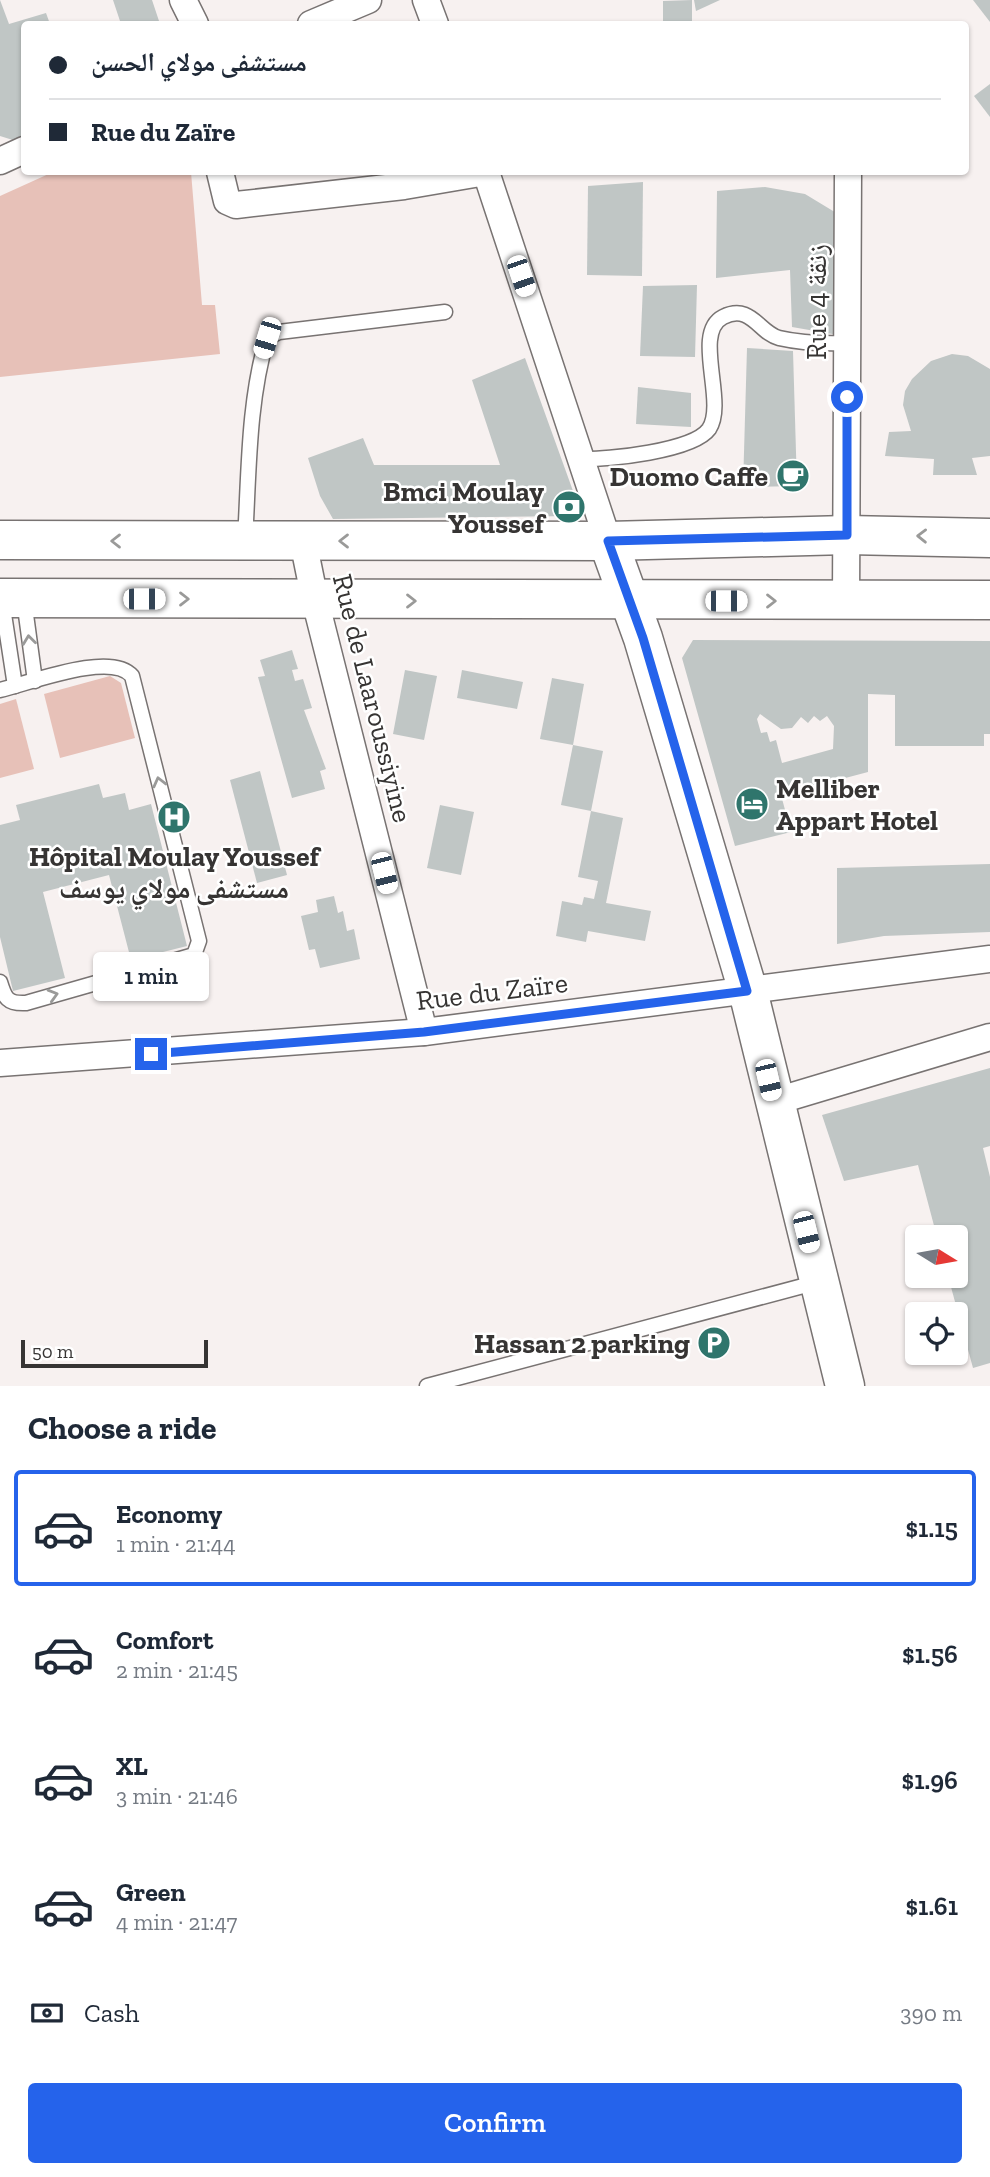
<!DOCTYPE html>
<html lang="en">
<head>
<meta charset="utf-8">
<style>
  :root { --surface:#fff; --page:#f6f6f7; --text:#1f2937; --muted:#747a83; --line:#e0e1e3; --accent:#2563eb }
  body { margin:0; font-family:"Zilla Slab","Noto Naskh Arabic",serif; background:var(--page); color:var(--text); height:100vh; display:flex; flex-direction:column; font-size:26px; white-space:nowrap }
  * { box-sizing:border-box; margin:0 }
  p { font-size:23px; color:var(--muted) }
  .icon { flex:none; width:38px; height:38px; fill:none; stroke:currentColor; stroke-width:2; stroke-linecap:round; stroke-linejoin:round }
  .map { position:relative; height:1386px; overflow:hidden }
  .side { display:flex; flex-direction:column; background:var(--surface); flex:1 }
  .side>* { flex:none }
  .top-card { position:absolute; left:21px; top:21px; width:948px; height:154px; border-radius:7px; box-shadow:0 2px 5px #0004; display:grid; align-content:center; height:154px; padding:0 28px; background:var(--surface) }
  .needle { width:46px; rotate:101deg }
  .controls { position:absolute; left:905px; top:1225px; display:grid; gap:14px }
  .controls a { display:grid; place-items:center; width:63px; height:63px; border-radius:7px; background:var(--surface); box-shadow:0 2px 5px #0004; font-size:35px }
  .scale { position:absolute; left:21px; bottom:18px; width:187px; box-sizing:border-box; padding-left:7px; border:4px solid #363433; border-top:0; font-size:19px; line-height:24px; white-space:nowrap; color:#363433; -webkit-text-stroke:5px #fff; paint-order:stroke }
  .end { position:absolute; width:32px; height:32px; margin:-16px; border:9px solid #2563eb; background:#fff; box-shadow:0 0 0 4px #fff }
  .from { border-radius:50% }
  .bubble { position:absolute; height:49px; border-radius:7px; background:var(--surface); box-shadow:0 2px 5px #0004; font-size:23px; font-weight:600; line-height:49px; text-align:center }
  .car { position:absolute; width:21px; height:42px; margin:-21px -10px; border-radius:9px; box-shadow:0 0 5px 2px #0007; background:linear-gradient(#fff 24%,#345 0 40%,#fff 0 76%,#345 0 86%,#fff 0) }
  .top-card b { display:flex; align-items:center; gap:24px; height:66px; font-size:26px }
  .top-card b+b { border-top:2px solid var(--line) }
  .top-card i { width:18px; height:18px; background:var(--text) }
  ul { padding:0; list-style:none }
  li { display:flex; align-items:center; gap:21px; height:116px; margin:0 14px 10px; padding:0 14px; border:4px solid transparent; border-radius:7px }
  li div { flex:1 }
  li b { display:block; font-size:26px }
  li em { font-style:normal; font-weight:600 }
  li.selected { border-color:var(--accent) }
  li>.icon { width:63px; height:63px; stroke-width:1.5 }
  h2 { padding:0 28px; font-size:32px; line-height:84px }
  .pay { display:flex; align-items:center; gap:18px; height:77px; padding:0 28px; font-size:26px }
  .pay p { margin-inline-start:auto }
  .button { display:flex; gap:14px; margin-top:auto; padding:14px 28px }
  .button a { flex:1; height:80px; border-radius:7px; background:var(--accent); color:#fff; font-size:28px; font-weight:600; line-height:80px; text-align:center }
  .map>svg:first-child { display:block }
  .green { fill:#e7c1b8 }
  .building { fill:#c0c6c5; fill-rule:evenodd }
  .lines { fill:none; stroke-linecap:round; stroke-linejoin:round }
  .lane-casing { stroke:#787372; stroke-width:17 }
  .street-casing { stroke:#787372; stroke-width:29 }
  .secondary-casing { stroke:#787372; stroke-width:41 }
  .lane { stroke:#fff; stroke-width:14 }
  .street { stroke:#fff; stroke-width:26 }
  .secondary { stroke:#fff; stroke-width:38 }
  .oneway { stroke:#9a9a99 }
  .route { stroke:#2563eb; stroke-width:9 }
  .labels { text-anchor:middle; stroke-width:5; stroke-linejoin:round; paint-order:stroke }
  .street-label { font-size:28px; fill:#363433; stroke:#fff }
  .poi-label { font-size:28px; font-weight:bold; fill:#363433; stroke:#fff; text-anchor:end }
</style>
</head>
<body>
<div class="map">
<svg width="990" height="1386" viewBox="0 0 990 1386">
  <rect width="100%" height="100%" fill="#f7f1f0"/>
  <g class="green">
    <polygon points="53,172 191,172 202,305 215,305 220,354 0,377 0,196"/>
    <polygon points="110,676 121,683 135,738 60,758 44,694"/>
    <polygon points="16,699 34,769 0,778 0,704"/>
  </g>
  <g class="building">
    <polygon points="0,0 9,24 46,13 50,24 24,24 24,136 16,141 0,136"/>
    <polygon points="113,0 152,0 160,24 121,24"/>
    <polygon points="692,0 692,24 663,24 663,1"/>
    <polygon points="694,0 720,0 696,11"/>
    <polygon points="973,0 990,0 990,22"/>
    <polygon points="990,84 990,117 974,96"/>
    <polygon points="643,182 642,276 587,275 588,186"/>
    <polygon points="765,187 805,194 838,214 838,335 792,327 790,270 716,278 717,191"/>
    <polygon points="697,285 695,357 640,356 643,286"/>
    <polygon points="747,348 793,351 797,486 743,487"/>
    <polygon points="952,354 968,356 990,369 990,456 972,458 977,475 933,475 934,459 885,456 889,432 911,431 903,405 905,391 912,379 931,361"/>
    <polygon points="525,358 577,502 577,516 333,519 320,496 308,458 363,438 374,465 500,465 472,380"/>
    <polygon points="638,387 691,393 691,427 636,424"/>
    <path d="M 693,640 L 990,641 L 990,734 L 984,734 L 984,746 L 895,746 L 895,695 L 868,694 L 868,772 L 781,795 L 791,832 L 735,846 L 682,658 ZM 760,714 L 781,729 L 792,728 L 801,717 L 808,723 L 814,716 L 820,721 L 827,716 L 834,726 L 833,749 L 782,763 L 776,740 L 770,742 L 767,732 L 761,733 L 757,719 Z"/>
    <polygon points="292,650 298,669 292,670 295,681 303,679 312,708 304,710 326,769 320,771 325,789 292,798 258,677 265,676 260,660"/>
    <polygon points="405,670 437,676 424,740 393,734"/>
    <polygon points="462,670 523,682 517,709 457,698"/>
    <polygon points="552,678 584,684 573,745 540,739"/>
    <polygon points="573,745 603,751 591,811 561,805"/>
    <polygon points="260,771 287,875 257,883 230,780"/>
    <polygon points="99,784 103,798 125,793 129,810 151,804 187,946 131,960 109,875 43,892 65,978 13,991 0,937 0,825 20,820 16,805"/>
    <polygon points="440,805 474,812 461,875 427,868"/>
    <polygon points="591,811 623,818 606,903 651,911 645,941 588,931 586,942 556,936 562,901 582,905 584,897 594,899 598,881 578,877"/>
    <polygon points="990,864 990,932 884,936 837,944 837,868"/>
    <polygon points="334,896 338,913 343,911 347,931 354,929 360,959 320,968 315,949 309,950 301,916 318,912 316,900"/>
    <polygon points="990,1068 990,1146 983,1148 990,1177 990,1363 973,1368 948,1276 956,1276 956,1237 937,1237 918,1165 844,1181 822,1115"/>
  </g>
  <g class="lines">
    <defs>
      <g id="lane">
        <path d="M 581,459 C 608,460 693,451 709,429 C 727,402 692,333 723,317 C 751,303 759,333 779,338 C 801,343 824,344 848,343"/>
        <path d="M 245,540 C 249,473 248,402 267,338 L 279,332 L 445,312"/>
        <polyline points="24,600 35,681"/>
        <polyline points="2,601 15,686"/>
        <path d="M 0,690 C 30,683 111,651 132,676 L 199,941 L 194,955 L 26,1003 C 7,1004 5,998 0,982"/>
        <polyline points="427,1386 818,1282"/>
      </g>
      <g id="street">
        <polyline points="183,0 195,24"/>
        <polyline points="426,0 435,24"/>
        <polyline points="311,24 368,0"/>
        <polyline points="0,161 24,150"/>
        <polyline points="220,172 227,201 236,205 404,186 486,172"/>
        <polyline points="486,172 608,541"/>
        <polyline points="303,541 315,600 424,1032"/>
        <polyline points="846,601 848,172"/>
        <polyline points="0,1063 424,1032 990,959"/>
        <polyline points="773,1102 990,1037"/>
      </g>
      <g id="secondary">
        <polyline points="0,540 608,541 847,535 990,538"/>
        <polyline points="608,541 643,638 748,991 845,1386"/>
        <polyline points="0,598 990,600"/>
      </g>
    </defs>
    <use href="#lane" class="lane-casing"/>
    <use href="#street" class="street-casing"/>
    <use href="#secondary" class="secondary-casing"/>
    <use href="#lane" class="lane"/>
    <use href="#street" class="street"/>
    <use href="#secondary" class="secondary"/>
  </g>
  <defs><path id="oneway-chevron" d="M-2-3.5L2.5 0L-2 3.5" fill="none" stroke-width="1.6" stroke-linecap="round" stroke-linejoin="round" transform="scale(1.75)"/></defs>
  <g class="oneway">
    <use href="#oneway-chevron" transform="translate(922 536) rotate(-179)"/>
    <use href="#oneway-chevron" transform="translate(116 541) rotate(-180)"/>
    <use href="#oneway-chevron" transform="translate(344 541) rotate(180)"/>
    <use href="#oneway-chevron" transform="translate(184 599)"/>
    <use href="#oneway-chevron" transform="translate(411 601)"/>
    <use href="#oneway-chevron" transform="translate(771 601)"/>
    <use href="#oneway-chevron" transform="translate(29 640) rotate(-97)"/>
    <use href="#oneway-chevron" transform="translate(159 782) rotate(-104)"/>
    <use href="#oneway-chevron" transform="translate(53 995) rotate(-16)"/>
  </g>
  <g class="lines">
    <polyline class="route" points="151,1054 424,1032 747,991 643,638 608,541 847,535 847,397"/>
  </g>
  <defs>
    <symbol id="cafe-disc" viewBox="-11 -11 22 22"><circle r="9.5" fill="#2f756c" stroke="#fff"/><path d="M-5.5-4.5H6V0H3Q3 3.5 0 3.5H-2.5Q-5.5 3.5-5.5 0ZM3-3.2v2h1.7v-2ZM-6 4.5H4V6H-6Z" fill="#fff"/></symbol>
    <symbol id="bank-disc" viewBox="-11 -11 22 22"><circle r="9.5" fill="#2f756c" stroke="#fff"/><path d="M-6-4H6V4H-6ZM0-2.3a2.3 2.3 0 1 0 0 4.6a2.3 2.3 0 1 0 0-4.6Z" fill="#fff"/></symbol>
    <symbol id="hotel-disc" viewBox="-11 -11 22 22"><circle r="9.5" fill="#2f756c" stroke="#fff"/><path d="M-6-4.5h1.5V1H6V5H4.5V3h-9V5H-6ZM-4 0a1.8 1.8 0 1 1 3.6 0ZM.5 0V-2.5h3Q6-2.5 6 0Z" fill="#fff"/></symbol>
    <symbol id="hospital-disc" viewBox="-11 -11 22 22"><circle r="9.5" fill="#2f756c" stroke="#fff"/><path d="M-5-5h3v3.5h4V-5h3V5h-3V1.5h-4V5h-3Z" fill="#fff"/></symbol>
    <symbol id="parking-disc" viewBox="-11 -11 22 22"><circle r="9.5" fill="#2f756c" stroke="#fff"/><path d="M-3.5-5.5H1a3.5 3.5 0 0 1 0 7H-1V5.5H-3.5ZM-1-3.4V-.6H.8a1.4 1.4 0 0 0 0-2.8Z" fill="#fff"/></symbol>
  </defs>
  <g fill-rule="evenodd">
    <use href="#cafe-disc" x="774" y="457" width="38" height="38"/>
    <use href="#bank-disc" x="550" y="488" width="38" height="38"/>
    <use href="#hotel-disc" x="733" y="785" width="38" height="38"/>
    <use href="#hospital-disc" x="155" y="798" width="38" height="38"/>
    <use href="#parking-disc" x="695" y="1324" width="38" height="38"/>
  </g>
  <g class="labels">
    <g class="street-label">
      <text transform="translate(816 302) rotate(-90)" y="10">Rue 4 زنقة</text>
      <text transform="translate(373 698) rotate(76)" y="10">Rue de Laaroussiyine</text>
      <text transform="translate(492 991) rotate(-7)" y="10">Rue du Zaïre</text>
    </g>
    <g class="poi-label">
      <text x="768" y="486">Duomo Caffe</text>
      <text x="544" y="501">Bmci Moulay<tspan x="544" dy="32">Youssef</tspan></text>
      <text x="776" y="798" text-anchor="start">Melliber<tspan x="776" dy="32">Appart Hotel</tspan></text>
      <text x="174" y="866" text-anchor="middle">Hôpital Moulay Youssef<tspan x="174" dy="32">مستشفى مولاي يوسف</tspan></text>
      <text x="690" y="1353">Hassan 2 parking</text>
    </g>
  </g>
</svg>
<div class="controls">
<a><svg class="needle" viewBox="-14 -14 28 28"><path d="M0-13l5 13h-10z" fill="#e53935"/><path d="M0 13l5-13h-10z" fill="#747a83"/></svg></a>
<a><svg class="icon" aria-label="locate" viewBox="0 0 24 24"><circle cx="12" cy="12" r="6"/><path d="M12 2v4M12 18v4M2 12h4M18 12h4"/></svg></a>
</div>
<div class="scale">50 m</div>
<i class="end from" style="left:847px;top:397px"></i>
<i class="end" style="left:151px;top:1054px"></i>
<div class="bubble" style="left:93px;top:952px;width:116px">1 min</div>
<i class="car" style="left:521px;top:276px;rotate:161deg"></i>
<i class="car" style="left:267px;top:338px;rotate:197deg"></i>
<i class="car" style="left:144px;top:599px;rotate:90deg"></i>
<i class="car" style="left:726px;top:601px;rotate:90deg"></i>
<i class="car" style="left:384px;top:873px;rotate:166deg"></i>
<i class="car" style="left:768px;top:1080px;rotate:167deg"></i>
<i class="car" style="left:806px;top:1232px;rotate:166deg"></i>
<div class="top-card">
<b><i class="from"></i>مستشفى مولاي الحسن</b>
<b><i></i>Rue du Zaïre</b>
</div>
</div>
<section class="side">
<h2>Choose a ride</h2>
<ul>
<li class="selected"><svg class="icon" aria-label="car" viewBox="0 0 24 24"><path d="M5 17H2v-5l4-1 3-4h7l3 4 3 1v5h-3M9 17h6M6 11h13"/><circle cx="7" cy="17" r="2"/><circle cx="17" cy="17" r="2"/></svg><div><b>Economy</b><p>1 min · 21:44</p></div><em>$1.15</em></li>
<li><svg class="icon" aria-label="car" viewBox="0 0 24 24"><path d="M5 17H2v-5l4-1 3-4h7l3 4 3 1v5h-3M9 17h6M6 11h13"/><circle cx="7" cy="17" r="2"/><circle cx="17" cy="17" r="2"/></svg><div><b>Comfort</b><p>2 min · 21:45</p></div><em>$1.56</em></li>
<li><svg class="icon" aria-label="car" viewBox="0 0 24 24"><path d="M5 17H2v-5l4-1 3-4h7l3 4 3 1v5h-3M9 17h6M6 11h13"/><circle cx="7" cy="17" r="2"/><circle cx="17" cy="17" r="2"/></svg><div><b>XL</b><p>3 min · 21:46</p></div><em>$1.96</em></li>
<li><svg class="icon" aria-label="car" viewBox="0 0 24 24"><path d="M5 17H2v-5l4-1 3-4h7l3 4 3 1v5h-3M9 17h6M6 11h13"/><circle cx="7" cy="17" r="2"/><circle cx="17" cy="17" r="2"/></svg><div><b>Green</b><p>4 min · 21:47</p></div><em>$1.61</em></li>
</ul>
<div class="pay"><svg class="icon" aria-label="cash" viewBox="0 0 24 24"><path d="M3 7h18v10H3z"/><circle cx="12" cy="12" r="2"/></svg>Cash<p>390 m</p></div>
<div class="button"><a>Confirm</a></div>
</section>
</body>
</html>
